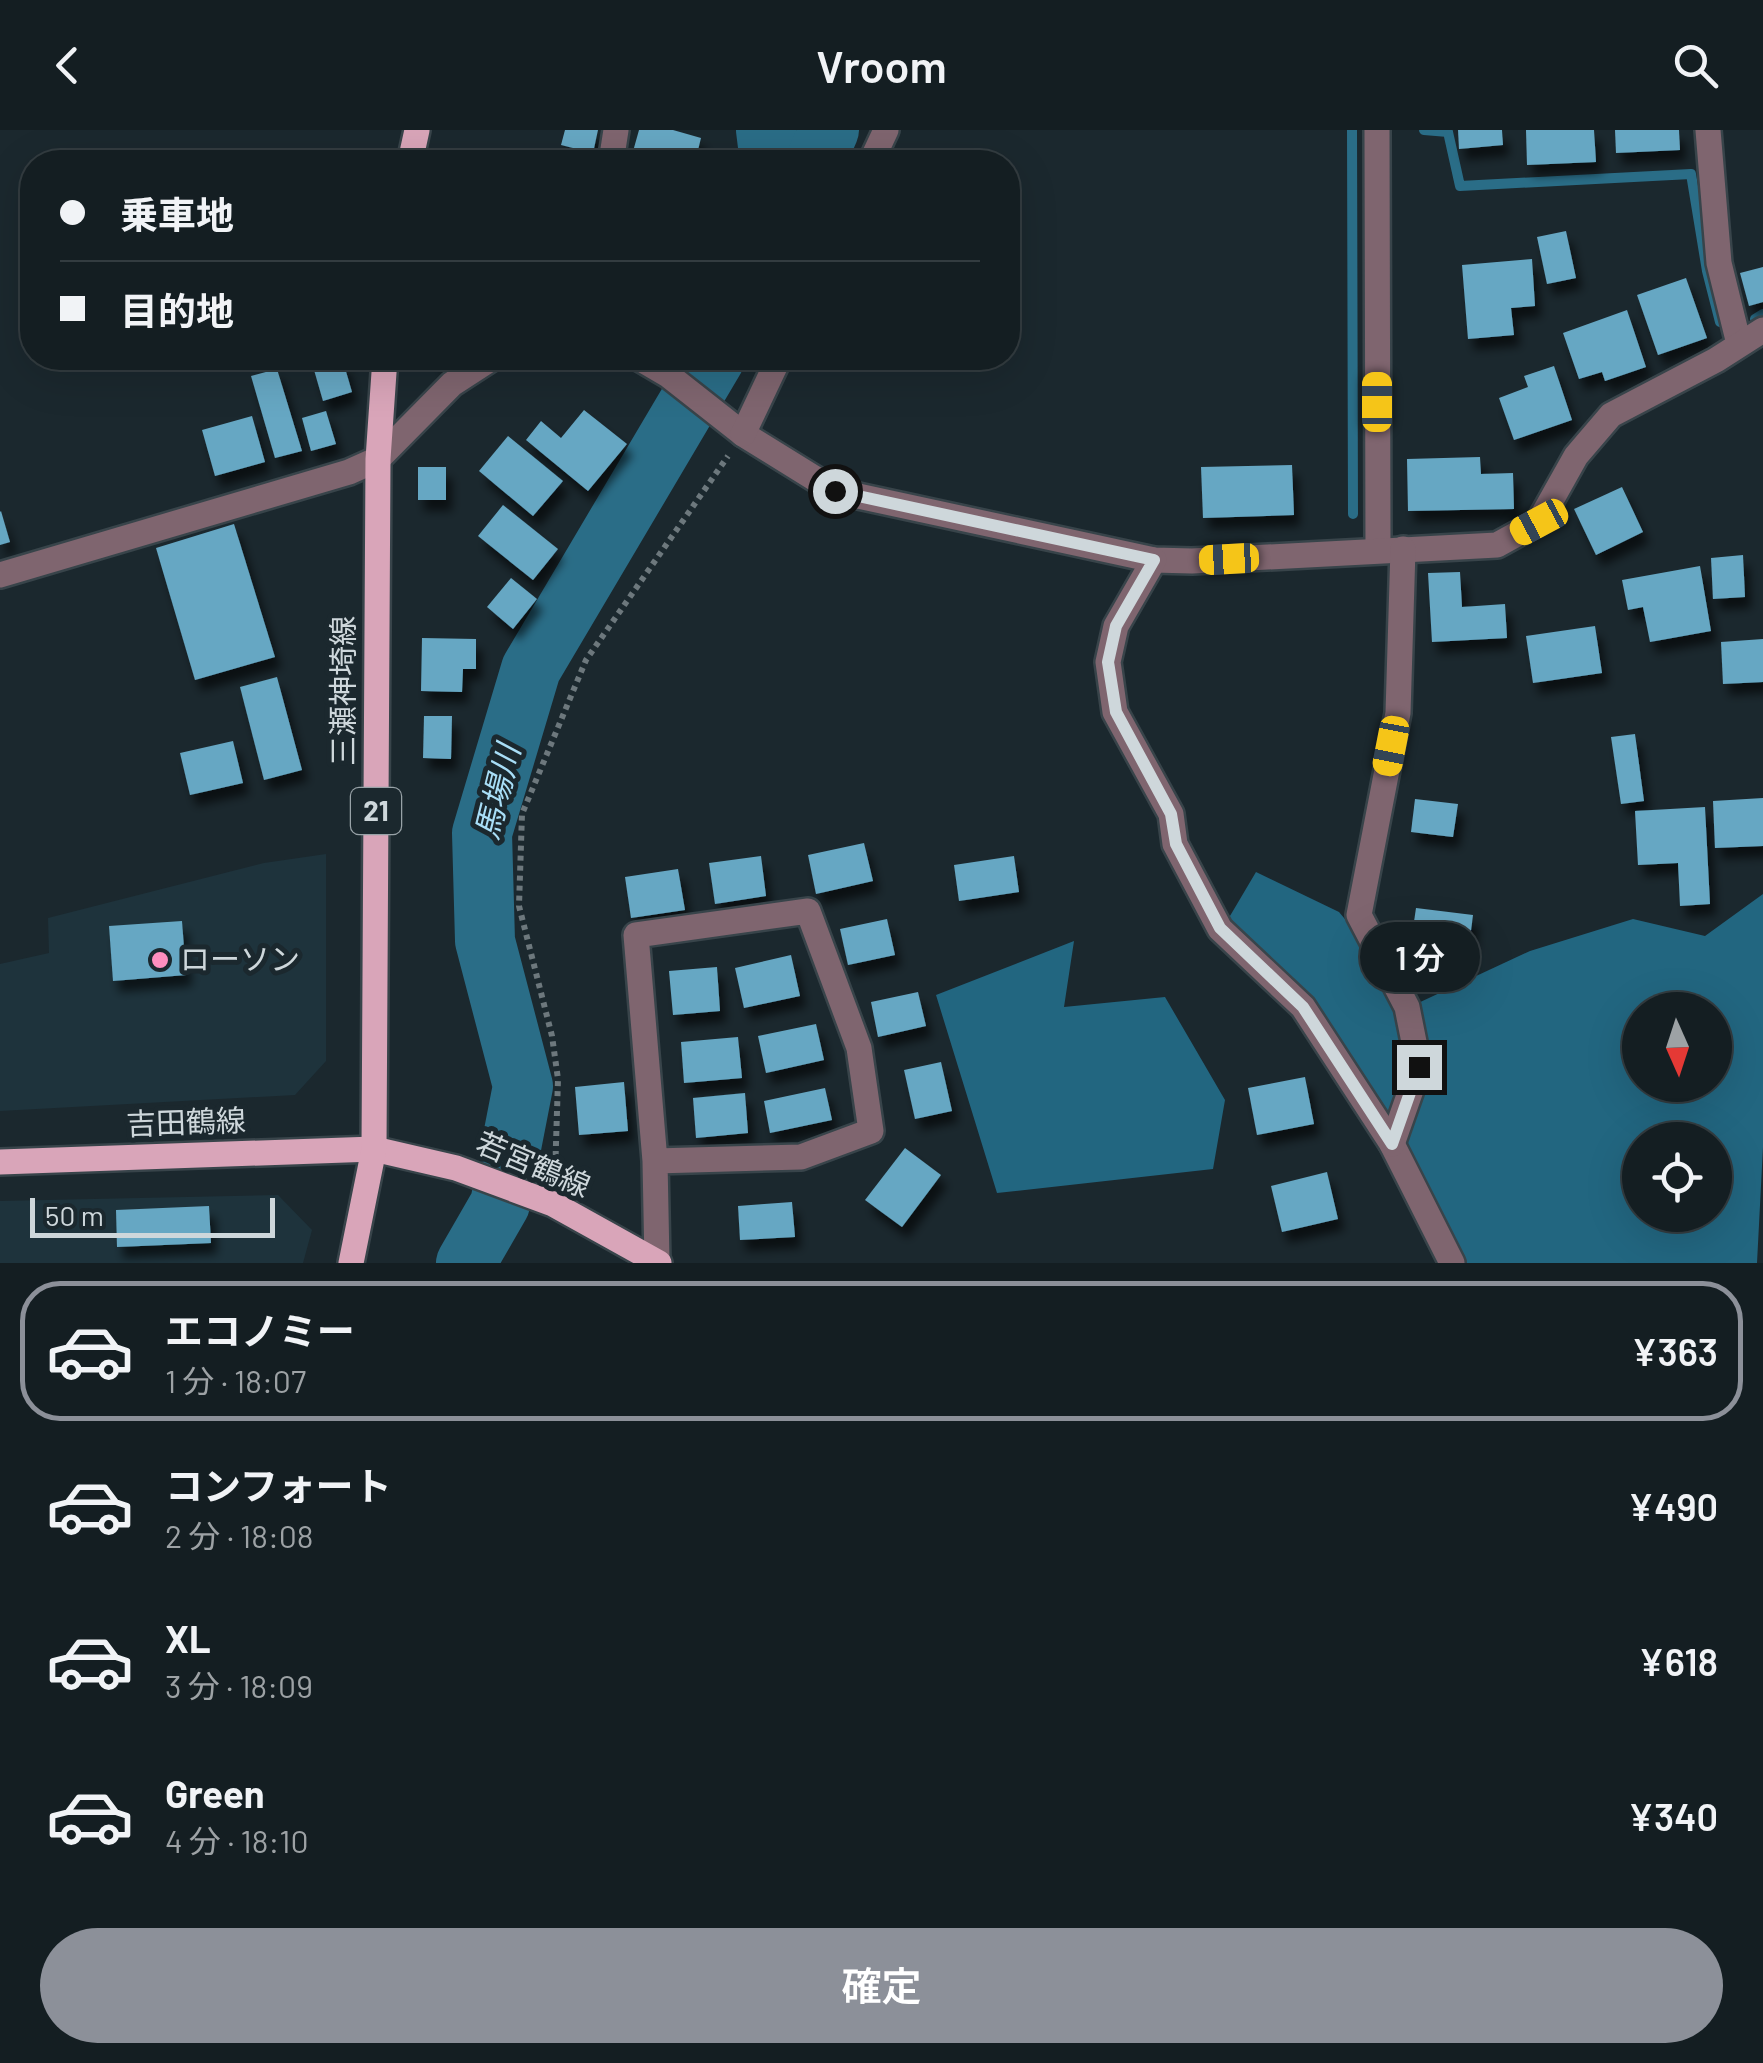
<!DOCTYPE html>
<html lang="ja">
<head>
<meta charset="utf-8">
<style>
  :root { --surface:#141e22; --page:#212b2f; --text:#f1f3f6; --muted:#9da2a5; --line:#333c40; --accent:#8c9099 }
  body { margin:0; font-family:Barlow,"Noto Sans JP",sans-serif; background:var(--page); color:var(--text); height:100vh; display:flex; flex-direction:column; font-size:38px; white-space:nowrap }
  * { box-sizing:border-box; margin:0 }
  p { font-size:32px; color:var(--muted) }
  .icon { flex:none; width:55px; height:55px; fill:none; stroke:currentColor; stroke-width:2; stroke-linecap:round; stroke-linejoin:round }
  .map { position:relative; height:1133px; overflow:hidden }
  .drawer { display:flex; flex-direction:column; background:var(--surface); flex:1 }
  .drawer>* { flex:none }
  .hud { position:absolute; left:20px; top:20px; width:1000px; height:220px; border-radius:40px; box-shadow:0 10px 40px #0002,0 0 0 2px var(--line); display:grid; align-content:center; height:220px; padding:0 40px; background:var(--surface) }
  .needle { width:65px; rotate:177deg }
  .tools { position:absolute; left:1622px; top:862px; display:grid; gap:20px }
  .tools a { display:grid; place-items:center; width:110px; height:110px; border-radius:50%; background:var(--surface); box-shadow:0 10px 40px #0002,0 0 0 2px var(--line); font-size:50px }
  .scale { position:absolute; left:30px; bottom:25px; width:245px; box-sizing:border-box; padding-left:10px; border:5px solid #ced7db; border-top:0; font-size:28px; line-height:35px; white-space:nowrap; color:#ced7db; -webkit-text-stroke:8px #1b282e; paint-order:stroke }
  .end { position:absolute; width:45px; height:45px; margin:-22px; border:12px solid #ced7db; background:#111; box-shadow:0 0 0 5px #111 }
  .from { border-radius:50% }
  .bubble { position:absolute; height:70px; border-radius:35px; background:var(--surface); box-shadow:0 10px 40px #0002,0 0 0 2px var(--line); font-size:32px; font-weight:600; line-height:70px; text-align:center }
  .car { position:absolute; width:30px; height:60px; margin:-30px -15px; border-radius:12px; box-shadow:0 0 8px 2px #0007; background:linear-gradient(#f5c518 24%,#345 0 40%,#f5c518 0 76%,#345 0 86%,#f5c518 0) }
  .hud b { display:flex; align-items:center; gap:35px; height:95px; font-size:38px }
  .hud b+b { border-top:2px solid var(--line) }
  .hud i { width:25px; height:25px; background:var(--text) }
  ul { padding:18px 0 0; list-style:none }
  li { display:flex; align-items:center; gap:30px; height:140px; margin:0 20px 15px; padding:0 20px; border:5px solid transparent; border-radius:40px }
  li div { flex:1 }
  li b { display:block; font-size:38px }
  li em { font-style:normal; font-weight:600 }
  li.on { border-color:var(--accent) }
  li>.icon { width:90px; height:90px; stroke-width:1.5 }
  .action { display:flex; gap:20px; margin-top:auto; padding:20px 40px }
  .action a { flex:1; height:115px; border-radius:60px; background:var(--accent); color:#fff; font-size:40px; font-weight:600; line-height:115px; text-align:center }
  header { display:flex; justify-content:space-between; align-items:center; height:130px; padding:0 40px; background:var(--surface); font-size:45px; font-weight:600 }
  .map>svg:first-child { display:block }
  .built { fill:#1e333c }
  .forest { fill:#226680; fill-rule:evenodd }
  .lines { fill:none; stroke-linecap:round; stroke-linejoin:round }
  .stream { stroke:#2a6d87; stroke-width:10 }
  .river { stroke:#2a6d87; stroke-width:60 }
  .building { fill:#66a7c3; filter:url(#shadow) }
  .minor-casing { stroke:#38444a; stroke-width:30 }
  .major-casing { stroke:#38444a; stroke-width:30 }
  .path { stroke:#6d787d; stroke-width:6; stroke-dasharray:5 5; stroke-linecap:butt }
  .minor { stroke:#7f656f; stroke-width:25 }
  .major { stroke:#d9a5b9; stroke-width:25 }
  .route { stroke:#ced7db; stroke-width:12 }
  .poi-dot { fill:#fe8ebe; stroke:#1b282e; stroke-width:4 }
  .labels { text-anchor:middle; stroke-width:10; stroke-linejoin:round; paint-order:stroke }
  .shield { fill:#1b282e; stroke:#98a2a7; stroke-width:2.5 }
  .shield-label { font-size:28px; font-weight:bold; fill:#ced7db }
  .street-label { font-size:30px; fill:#ced7db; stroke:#1b282e }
  .poi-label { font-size:30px; fill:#ced7db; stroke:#1b282e; text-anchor:start }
  .water-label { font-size:32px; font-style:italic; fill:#a8def7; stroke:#1b282e }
</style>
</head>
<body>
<header><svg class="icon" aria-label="back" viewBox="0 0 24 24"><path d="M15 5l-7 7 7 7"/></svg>Vroom<svg class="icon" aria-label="search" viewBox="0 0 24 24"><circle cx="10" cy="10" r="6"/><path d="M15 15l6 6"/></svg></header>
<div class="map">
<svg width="1763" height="1133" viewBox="0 0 1763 1133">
  <defs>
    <filter id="shadow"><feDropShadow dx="6" dy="11" stdDeviation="5" flood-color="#0009"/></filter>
  </defs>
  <rect width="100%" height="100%" fill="#1b282e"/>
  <g class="built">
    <polygon points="326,724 326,931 295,965 0,981 0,834 49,823 48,788 264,733"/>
    <polygon points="278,1065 312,1100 303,1133 0,1133 0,1071"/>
  </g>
  <g class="forest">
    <path d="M 1256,742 L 1339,782 L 1416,874 L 1530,821 L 1633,789 L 1705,806 L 1763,764 L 1763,1017 L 1757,1133 L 1463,1133 L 1317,876 L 1227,791 ZM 1640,880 L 1715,880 L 1715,955 L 1640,955 ZM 1640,1010 L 1715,1010 L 1715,1085 L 1640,1085 Z"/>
    <polygon points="1074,811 1064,877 1165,867 1225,970 1213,1039 997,1063 936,865"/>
  </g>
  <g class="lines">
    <g class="stream">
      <polyline points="1352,0 1353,384"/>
      <polyline points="1424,0 1448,2 1460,56 1691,44 1707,141 1720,192"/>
      <polyline points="1755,189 1763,184"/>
    </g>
    <g class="river">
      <polyline points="766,0 770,32"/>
      <polyline points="815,32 829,0"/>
      <polyline points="466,1133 500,1074 523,956 485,811 482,703 531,539 715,228"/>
    </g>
  </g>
  <g class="building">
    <polygon points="565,0 598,0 593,23 561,15"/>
    <polygon points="639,0 673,0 701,8 695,32 630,32"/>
    <polygon points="1458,0 1502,0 1503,15 1459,19"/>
    <polygon points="1526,0 1594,0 1596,32 1527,35"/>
    <polygon points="1615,0 1679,0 1680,20 1616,23"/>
    <polygon points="1566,101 1576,148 1547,154 1537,107"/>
    <polygon points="1532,129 1535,176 1511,178 1514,205 1468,209 1462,135"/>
    <polygon points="1763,137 1763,172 1749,176 1740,143"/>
    <polygon points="1686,148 1707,208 1658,225 1637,165"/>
    <polygon points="1627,180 1646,237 1605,251 1602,242 1579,249 1563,203"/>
    <polygon points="434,228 466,228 446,243"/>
    <polygon points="343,231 352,262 323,271 314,240"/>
    <polygon points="1554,236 1572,290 1514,310 1499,268 1528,257 1524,246"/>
    <polygon points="277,239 302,321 275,328 251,246"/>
    <polygon points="584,280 627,314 588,361 526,310 541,291 561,308"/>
    <polygon points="326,281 336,314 311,321 302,288"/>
    <polygon points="252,286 265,332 215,346 202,300"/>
    <polygon points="508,306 563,351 533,386 479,341"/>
    <polygon points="1480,327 1481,344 1513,343 1514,379 1408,381 1407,329"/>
    <polygon points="1292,335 1294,385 1203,388 1201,337"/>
    <rect x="418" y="337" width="28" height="33"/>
    <polygon points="1622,357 1643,402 1596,425 1574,379"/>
    <polygon points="503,375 558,419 533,450 478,406"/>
    <polygon points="1,381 10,412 0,415 0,382"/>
    <polygon points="234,394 275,527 195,550 156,418"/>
    <polygon points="1743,425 1745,467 1713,469 1711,428"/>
    <polygon points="1700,436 1711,501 1650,512 1643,477 1628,480 1622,450"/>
    <polygon points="1460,442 1462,477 1505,474 1507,508 1432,512 1428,443"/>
    <polygon points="511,448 537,469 513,499 487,477"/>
    <polygon points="1595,496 1602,543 1533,553 1526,506"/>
    <polygon points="422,508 476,509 476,539 463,539 462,562 421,561"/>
    <polygon points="1763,509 1763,552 1723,554 1721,512"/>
    <polygon points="277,547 302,640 264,650 240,557"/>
    <polygon points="424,586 452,586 451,629 423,628"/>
    <polygon points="1635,604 1644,671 1621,674 1611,607"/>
    <polygon points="233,611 243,653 190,665 180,623"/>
    <polygon points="1763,668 1763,716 1715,718 1713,671"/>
    <polygon points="1415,669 1458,674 1453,707 1411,702"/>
    <polygon points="1705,677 1710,774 1680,776 1678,733 1638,735 1635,681"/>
    <polygon points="864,713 873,751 816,764 808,725"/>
    <polygon points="761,726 766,766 715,774 709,733"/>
    <polygon points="1014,726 1019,762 959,771 954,735"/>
    <polygon points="678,739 685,780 631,788 625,747"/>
    <polygon points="1416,778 1473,785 1467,832 1409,826"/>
    <polygon points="887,789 895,825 848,835 840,799"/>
    <polygon points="182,791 186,845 113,851 109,796"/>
    <polygon points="791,825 800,866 744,878 735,838"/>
    <polygon points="717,837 720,881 673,885 669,841"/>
    <polygon points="918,862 926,896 878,907 871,872"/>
    <polygon points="816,894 824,930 766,943 758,906"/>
    <polygon points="738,907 742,948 684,953 681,912"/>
    <polygon points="941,932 952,981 915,989 904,940"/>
    <polygon points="1305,947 1314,994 1257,1005 1248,958"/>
    <polygon points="624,952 628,1001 579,1005 575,957"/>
    <polygon points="825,958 832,990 770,1003 764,971"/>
    <polygon points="745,963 748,1003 696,1008 693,968"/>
    <polygon points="905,1018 941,1045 902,1097 865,1070"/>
    <polygon points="1327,1042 1338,1089 1282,1102 1271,1056"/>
    <polygon points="792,1072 795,1107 740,1110 738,1076"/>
    <polygon points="209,1076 211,1113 117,1117 116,1080"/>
  </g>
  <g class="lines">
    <defs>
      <g id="minor">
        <polyline points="1377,0 1378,420"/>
        <polyline points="1708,0 1719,133 1739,214"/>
        <polyline points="611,32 616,0"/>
        <polyline points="871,32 886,0"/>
        <polyline points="639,228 668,245 743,304 835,361 1154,430 1192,431 1497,415 1539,392 1576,326 1611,285 1716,230 1763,200"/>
        <polyline points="743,304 779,228"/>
        <polyline points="1154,430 1116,496 1108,532 1115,582 1171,684 1175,714 1220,799 1303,877 1392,1014 1452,1133"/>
        <polyline points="0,445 349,342 378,329 452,254 492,228"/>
        <polyline points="1392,1014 1419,937 1407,877 1359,785 1398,583 1403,419"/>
        <polyline points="655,1031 636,805 808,781 859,918 871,1001 801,1027 655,1031 657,1132"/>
      </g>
      <g id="major">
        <polyline points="410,32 417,0"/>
        <polyline points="0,1032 374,1019 456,1038 553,1074 659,1133"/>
        <polyline points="351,1133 374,1019 378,329 385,228"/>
      </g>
    </defs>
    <use href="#minor" class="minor-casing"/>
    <use href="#major" class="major-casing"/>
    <polyline class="path" points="555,1046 558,949 552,906 519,776 522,684 586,530 728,326"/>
    <use href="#minor" class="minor"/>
    <use href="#major" class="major"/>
  </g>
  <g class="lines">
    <polyline class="route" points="835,361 1154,430 1116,496 1108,532 1116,582 1171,684 1176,714 1220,798 1303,877 1392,1014 1419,937"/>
  </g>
  <circle class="poi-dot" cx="160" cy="830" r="10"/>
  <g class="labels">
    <rect class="shield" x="351" y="658" width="50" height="46" rx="8"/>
    <g class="shield-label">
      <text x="376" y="691">21</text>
    </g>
    <g class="street-label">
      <text transform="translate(344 561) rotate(-90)" y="10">三瀬神埼線</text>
      <text transform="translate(186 993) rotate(-2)" y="10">吉田鶴線</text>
      <text transform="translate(533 1035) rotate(23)" y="10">若宮鶴線</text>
    </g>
    <g class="poi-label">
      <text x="180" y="840">ローソン</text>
    </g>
    <g class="water-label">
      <text transform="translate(498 662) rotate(-76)" y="11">馬場川</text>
    </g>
  </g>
</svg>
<div class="tools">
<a><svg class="needle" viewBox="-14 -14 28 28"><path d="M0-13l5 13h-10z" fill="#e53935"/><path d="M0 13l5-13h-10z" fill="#9da2a5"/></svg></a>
<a><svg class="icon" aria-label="locate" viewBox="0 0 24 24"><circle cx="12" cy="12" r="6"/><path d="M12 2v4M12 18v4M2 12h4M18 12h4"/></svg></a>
</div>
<div class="scale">50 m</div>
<i class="end from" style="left:835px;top:361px"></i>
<i class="end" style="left:1419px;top:937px"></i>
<div class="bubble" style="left:1360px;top:792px;width:120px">1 分</div>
<i class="car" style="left:1377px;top:272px;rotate:0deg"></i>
<i class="car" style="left:1539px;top:392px;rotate:242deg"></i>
<i class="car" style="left:1229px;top:429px;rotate:267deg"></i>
<i class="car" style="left:1391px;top:616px;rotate:191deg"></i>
<div class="hud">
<b><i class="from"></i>乗車地</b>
<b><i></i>目的地</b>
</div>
</div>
<section class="drawer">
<ul>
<li class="on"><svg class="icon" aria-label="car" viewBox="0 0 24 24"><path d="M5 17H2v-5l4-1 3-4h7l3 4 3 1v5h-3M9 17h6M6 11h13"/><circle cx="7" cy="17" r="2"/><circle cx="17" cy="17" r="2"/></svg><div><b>エコノミー</b><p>1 分 · 18:07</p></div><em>¥363</em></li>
<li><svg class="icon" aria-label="car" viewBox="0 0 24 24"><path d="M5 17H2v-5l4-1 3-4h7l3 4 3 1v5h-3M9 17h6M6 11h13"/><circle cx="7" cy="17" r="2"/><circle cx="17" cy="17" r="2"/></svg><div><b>コンフォート</b><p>2 分 · 18:08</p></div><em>¥490</em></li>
<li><svg class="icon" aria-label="car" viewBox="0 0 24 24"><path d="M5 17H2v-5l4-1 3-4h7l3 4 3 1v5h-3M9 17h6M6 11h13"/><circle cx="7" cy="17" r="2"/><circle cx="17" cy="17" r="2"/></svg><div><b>XL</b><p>3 分 · 18:09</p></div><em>¥618</em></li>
<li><svg class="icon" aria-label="car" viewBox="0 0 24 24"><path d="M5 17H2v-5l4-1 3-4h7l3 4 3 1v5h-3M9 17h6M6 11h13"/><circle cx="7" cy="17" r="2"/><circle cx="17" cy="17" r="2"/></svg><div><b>Green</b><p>4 分 · 18:10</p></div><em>¥340</em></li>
</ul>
<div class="action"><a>確定</a></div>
</section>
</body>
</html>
